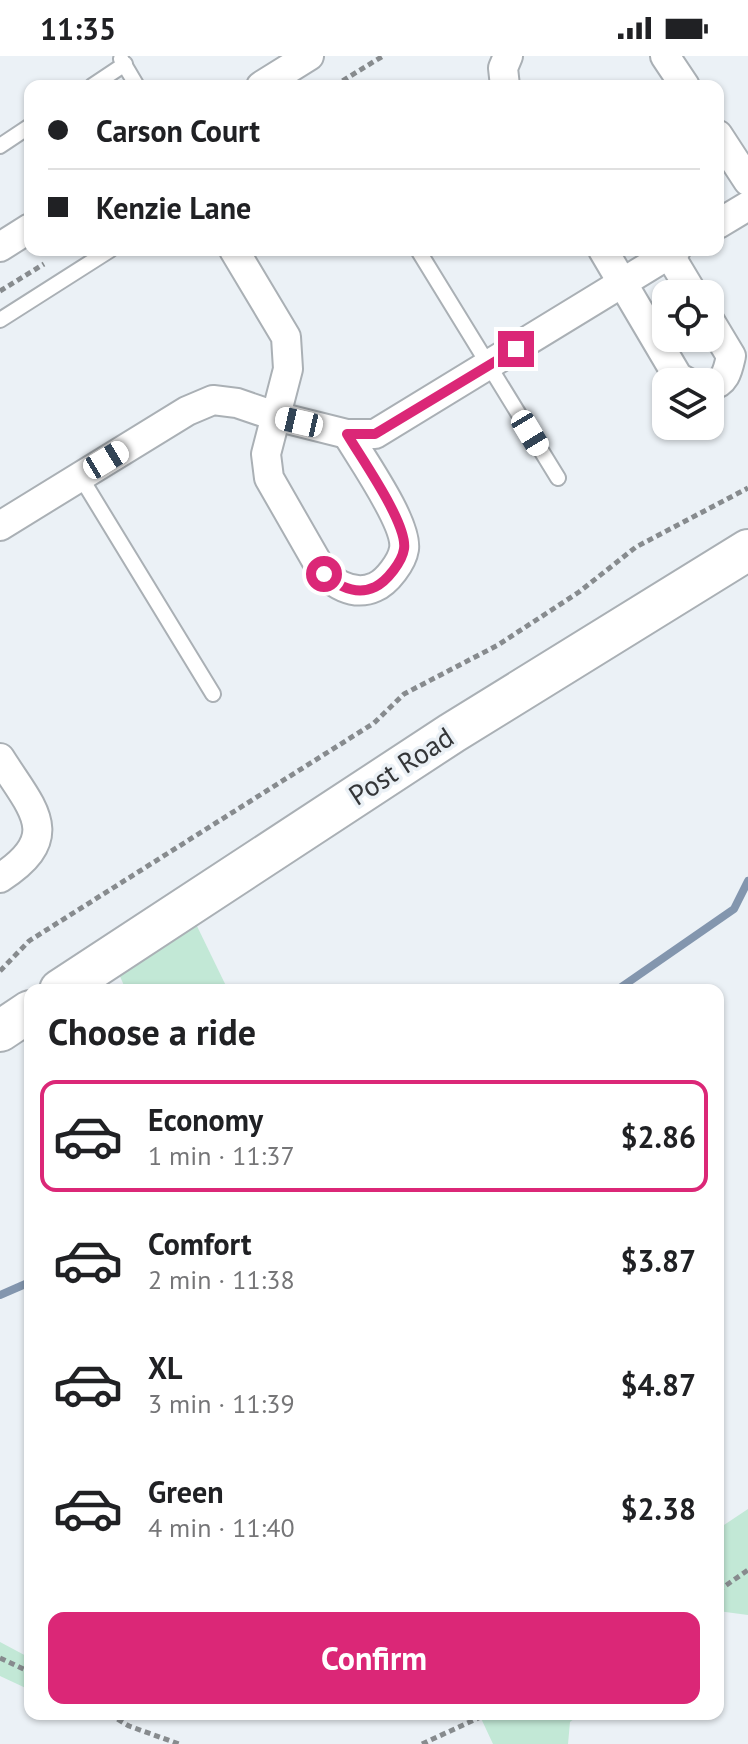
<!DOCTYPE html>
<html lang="en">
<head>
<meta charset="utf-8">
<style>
  :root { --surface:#fff; --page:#f6f6f6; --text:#202124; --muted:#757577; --line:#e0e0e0; --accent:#db2777 }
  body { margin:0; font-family:"PT Sans",sans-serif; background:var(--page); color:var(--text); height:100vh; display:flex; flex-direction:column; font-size:30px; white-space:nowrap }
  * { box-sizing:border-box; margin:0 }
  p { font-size:26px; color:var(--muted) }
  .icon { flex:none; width:44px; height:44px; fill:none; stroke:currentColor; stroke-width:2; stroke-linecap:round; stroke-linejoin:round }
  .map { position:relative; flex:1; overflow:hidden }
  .sheet { position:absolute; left:24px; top:928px; width:700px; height:736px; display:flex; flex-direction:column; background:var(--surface); border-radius:16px; box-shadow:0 2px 6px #0004 }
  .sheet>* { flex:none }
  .banner { position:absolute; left:24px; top:24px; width:700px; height:176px; border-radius:16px; box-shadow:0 2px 6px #0004; display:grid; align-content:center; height:176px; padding:0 24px; background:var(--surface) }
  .tools { position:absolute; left:652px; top:224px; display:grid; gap:16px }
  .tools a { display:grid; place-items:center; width:72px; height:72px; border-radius:16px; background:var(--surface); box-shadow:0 2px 6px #0004; font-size:40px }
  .end { position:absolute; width:36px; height:36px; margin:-18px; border:10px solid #db2777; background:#fff; box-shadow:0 0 0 4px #fff }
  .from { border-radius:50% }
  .car { position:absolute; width:24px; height:48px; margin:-24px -12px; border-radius:10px; box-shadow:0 0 6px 2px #0007; background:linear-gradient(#fff 24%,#345 0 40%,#fff 0 76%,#345 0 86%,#fff 0) }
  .banner b { display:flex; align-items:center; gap:28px; height:76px; font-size:30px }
  .banner b+b { border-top:2px solid var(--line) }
  .banner i { width:20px; height:20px; background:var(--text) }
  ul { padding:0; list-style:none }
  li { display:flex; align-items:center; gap:24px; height:112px; margin:0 16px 12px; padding:0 8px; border:4px solid transparent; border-radius:16px }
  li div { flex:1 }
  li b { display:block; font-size:30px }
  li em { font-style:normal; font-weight:800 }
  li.selected { border-color:var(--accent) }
  li>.icon { width:72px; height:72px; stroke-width:1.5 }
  h2 { padding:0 24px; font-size:36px; line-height:96px }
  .action { display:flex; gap:16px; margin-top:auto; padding:16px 24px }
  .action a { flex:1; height:92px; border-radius:16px; background:var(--accent); color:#fff; font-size:32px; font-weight:800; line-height:92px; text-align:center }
  .status { display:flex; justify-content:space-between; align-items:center; height:56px; padding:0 40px; background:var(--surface); direction:ltr }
  .status svg { height:22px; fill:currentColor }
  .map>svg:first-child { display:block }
  .green { fill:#c2e8d6 }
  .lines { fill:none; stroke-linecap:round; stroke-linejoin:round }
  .stream { stroke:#8396ae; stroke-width:8 }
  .lane-casing { stroke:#aab0b5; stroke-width:18 }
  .street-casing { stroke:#aab0b5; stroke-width:32 }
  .secondary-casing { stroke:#aab0b5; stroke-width:44 }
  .path { stroke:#878b8e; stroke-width:5; stroke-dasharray:6 4; stroke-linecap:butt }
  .lane { stroke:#fff; stroke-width:14 }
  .street { stroke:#fff; stroke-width:28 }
  .secondary { stroke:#fff; stroke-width:40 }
  .route { stroke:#db2777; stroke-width:10 }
  .labels { text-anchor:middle; stroke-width:7; stroke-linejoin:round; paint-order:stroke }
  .street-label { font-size:28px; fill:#343638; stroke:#ebf1f6 }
</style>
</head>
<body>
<div class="status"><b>11:35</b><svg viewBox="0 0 49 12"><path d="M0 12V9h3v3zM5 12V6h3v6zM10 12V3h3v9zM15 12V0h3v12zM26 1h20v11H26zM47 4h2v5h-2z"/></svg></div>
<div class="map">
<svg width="748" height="1688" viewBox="0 0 748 1688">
  <rect width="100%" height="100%" fill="#ebf1f6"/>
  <g class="green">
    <polygon points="195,866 228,934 126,934 118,916"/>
    <polygon points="748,1453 748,1559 718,1555 718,1473"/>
    <polygon points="0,1586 30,1602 30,1634 0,1620"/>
    <polygon points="479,1658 580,1658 570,1666 568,1688 493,1688"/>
  </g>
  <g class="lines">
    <g class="stream">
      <polyline points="617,934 734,853 748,825"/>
      <polyline points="0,1239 30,1226"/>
    </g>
    <defs>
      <g id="lane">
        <polyline points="121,3 137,30"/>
        <polyline points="92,30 125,8"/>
        <polyline points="0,90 30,70"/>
        <polyline points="418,194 558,422"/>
        <polyline points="0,264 110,194"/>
        <polyline points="80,420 213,638"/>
      </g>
      <g id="street">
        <polyline points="665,0 685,30"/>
        <polyline points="261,30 309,0"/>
        <polyline points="505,30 503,12 508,0"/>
        <polyline points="718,79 748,125"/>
        <polyline points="718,168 748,150"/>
        <polyline points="0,191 30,172"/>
        <path d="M 234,194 L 286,281 L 288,313 L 266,398 L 269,422 L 324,518 C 338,530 356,540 375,531 C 387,526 402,506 404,493 C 408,468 361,402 347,378"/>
        <polyline points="603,194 678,321 687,326"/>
        <polyline points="669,198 693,238"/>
        <path d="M 710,265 L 731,300 C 728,313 726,327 710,330"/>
        <polyline points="0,470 187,355 213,344 237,347 275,360 347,378 375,378 676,194"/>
        <path d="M 0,702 C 32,753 65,780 0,822"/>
      </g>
      <g id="secondary">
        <polyline points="60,934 452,677 748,494"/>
        <polyline points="0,975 30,955"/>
      </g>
    </defs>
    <use href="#lane" class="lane-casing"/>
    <use href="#street" class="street-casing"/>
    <use href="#secondary" class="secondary-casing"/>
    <g class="path">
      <polyline points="334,30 383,0"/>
      <polyline points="0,235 44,208"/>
      <polyline points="0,915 29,885 374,667 404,638 498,589 579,536 636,491 748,432"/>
      <polyline points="718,1535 748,1514"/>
      <polyline points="0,1602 30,1616"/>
      <polyline points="109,1658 129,1670 179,1688"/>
      <polyline points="422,1688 487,1658"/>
    </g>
    <use href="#lane" class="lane"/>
    <use href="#street" class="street"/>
    <use href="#secondary" class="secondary"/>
  </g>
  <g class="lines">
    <path class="route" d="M 324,518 C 338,530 356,540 375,531 C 387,525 402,506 404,493 C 408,468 361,402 347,378 L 375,378 L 516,293"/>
  </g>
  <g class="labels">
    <g class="street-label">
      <text transform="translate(401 710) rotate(-33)" y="10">Post Road</text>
    </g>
  </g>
</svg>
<div class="tools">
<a><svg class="icon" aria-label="locate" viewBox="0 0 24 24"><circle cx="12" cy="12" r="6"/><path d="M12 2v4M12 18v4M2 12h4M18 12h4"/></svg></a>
<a><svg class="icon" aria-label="layers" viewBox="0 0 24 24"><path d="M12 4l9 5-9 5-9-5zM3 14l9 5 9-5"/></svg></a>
</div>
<i class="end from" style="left:324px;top:518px"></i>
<i class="end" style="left:516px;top:293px"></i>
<i class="car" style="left:299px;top:366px;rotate:283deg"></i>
<i class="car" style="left:530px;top:377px;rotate:149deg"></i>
<i class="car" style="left:106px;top:404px;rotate:59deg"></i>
<div class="banner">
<b><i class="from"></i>Carson Court</b>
<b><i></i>Kenzie Lane</b>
</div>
<section class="sheet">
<h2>Choose a ride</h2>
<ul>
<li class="selected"><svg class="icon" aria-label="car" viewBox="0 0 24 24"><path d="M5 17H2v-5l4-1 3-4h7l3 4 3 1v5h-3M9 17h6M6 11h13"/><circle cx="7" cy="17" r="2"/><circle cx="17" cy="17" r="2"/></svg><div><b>Economy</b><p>1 min · 11:37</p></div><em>$2.86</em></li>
<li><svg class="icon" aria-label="car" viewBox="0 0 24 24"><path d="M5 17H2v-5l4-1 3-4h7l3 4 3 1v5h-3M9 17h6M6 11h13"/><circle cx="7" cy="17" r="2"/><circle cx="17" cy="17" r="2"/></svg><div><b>Comfort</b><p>2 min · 11:38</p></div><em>$3.87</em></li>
<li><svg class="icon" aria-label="car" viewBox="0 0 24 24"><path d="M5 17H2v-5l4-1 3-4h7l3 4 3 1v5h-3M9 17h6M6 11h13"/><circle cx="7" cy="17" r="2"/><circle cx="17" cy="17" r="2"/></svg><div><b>XL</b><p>3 min · 11:39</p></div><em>$4.87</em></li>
<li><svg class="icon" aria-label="car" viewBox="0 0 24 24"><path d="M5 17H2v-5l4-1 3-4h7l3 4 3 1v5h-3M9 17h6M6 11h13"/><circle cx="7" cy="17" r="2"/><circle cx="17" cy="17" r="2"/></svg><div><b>Green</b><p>4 min · 11:40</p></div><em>$2.38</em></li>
</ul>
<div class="action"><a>Confirm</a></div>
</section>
</div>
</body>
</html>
